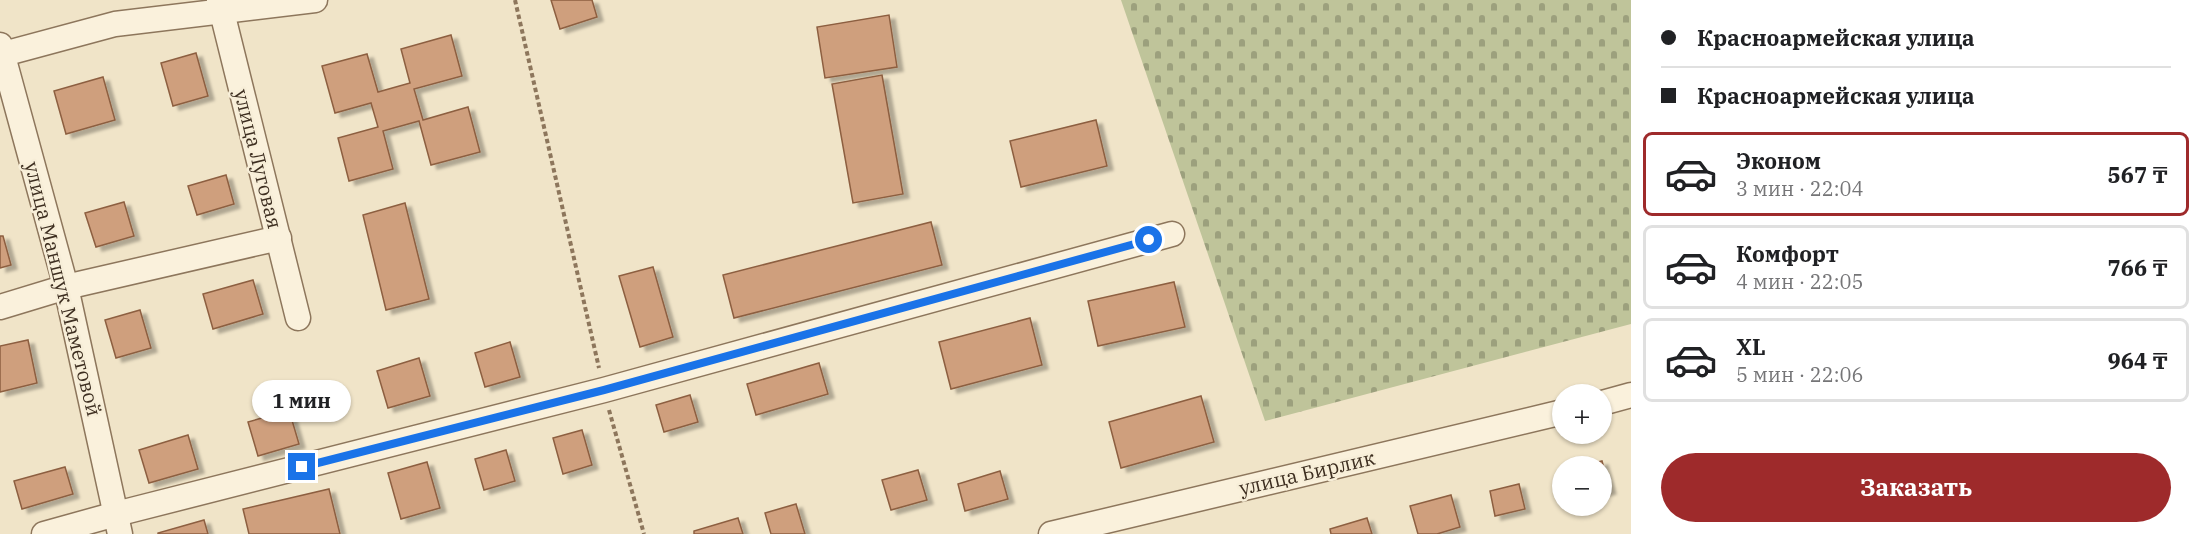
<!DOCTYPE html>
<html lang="ru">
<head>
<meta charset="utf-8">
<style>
  :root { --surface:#fff; --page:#f6f6f6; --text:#202124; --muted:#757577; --line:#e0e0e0; --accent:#9e2a2b }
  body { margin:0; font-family:"IBM Plex Serif",serif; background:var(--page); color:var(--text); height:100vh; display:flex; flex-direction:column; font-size:22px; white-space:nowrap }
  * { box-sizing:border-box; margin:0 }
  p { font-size:20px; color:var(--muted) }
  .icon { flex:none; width:33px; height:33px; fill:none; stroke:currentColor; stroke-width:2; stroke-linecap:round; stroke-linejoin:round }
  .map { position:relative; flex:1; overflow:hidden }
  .side { display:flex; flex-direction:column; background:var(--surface); width:570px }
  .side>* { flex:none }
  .banner { display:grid; align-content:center; height:132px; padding:0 30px; background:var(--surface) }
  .fabs { position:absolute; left:1552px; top:384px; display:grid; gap:12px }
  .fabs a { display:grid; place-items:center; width:60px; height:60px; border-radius:50%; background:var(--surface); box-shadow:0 2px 4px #0004; font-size:30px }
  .end { position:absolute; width:27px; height:27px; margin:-14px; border:8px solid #1a73e8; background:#fff; box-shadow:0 0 0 3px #fff }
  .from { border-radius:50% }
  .bubble { position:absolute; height:42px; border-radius:21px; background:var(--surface); box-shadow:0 2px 4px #0004; font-size:20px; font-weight:700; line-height:42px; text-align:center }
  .banner b { display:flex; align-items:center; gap:21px; height:57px; font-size:22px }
  .banner b+b { border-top:2px solid var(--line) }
  .banner i { width:15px; height:15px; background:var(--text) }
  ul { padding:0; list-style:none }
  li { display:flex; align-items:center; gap:18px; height:84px; margin:0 12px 9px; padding:0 18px; border:3px solid var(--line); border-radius:9px }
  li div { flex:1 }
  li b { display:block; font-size:22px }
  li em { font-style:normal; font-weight:700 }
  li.selected { border-color:var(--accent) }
  li>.icon { width:54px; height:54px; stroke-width:1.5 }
  .action { display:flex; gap:12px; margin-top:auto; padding:12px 30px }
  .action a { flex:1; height:69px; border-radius:36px; background:var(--accent); color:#fff; font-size:24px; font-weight:700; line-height:69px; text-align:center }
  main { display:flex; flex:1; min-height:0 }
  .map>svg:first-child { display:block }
  .cemetery { fill:url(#cemetery-stones) }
  .building { fill:#cf9f7d; stroke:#8d5f41; stroke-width:1.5; filter:url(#shadow) }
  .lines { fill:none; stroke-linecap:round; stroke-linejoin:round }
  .street-casing { stroke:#8d765c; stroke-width:27 }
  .path { stroke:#8d765c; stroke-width:4; stroke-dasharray:4.5 3; stroke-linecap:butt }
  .street { stroke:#faf1dc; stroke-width:24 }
  .route { stroke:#1a73e8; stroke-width:8 }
  .labels { text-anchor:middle; stroke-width:5; stroke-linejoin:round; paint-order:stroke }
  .street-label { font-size:20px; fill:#3d2e20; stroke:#f7eed8 }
</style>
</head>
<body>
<main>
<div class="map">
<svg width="1631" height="534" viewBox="0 0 1631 534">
  <defs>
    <pattern id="cemetery-stones" width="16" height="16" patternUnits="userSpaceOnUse" patternTransform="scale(1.5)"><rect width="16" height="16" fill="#bfc49a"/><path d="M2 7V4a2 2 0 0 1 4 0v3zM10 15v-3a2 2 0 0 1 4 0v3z" fill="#9ca07d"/></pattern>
    <filter id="shadow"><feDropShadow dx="6" dy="4" stdDeviation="1.5" flood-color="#0004"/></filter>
  </defs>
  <rect width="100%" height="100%" fill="#f0e4c8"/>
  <polygon class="cemetery" points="1121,0 1631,0 1631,324 1265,421"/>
  <g class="building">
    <polygon points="551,0 592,0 597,17 560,29"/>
    <polygon points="889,15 897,67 825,78 817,27"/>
    <polygon points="451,35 462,76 414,89 423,120 468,107 480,152 431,165 419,121 383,131 393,169 349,181 338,138 378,127 371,103 335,113 322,66 367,54 378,92 410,83 401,49"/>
    <polygon points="196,53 208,96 173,106 161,63"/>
    <polygon points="882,75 903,194 853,203 832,84"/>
    <polygon points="103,77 115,120 66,134 54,91"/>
    <polygon points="1096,120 1107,166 1021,187 1010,141"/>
    <polygon points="226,175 234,204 197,215 188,186"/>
    <polygon points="124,202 134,236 96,247 85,213"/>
    <polygon points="405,203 429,299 386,310 363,215"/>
    <polygon points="931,222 942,265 734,318 723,275"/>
    <polygon points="0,236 3,236 11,265 0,268"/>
    <polygon points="653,267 673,337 640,347 619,276"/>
    <polygon points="253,280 263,314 213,329 203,294"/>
    <polygon points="1174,282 1185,327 1098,346 1088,301"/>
    <polygon points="140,310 151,348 116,358 105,320"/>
    <polygon points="1030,318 1042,365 951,389 939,342"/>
    <polygon points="28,340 37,383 0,392 0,346"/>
    <polygon points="510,342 520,377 485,387 475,353"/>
    <polygon points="419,358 430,396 388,408 377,371"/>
    <polygon points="819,363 828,394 756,415 747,384"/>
    <polygon points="690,395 698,422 664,432 656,405"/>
    <polygon points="1201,396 1214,442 1121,468 1109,422"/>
    <polygon points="289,410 299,444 258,456 248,422"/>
    <polygon points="582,430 592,465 563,474 553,438"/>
    <polygon points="188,435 198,469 149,483 139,450"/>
    <polygon points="506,450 515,481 484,490 475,459"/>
    <polygon points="1602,461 1610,490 1602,492 1602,466 1583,466"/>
    <polygon points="427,462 440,508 401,519 388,473"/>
    <polygon points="65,467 73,494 22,509 14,481"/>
    <polygon points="918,470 927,500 891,510 882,480"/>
    <polygon points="1000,471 1008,499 965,511 958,484"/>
    <polygon points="1519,484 1525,509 1495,516 1490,491"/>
    <polygon points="329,489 340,534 249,534 243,509"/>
    <polygon points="1451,495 1460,527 1437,534 1418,534 1410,506"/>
    <polygon points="796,504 805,534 771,534 765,513"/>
    <polygon points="738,518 743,534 694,534 694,531"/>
    <polygon points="1367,518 1372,534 1331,534 1330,529"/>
    <polygon points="204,520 208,534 158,534 158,533"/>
  </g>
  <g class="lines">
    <defs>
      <g id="street">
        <polyline points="219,0 298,318"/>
        <polyline points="0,45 66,287 120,534"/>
        <polyline points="0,55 115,24 315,0"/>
        <polyline points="0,307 66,287 279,238"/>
        <polyline points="1602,403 1631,395"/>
        <polyline points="44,534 116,514 604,390 1172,234"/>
        <polyline points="1051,534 1563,412"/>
      </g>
    </defs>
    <use href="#street" class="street-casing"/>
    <g class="path">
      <polyline points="515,0 599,368"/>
      <polyline points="609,410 644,534"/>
    </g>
    <use href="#street" class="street"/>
  </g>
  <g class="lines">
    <polyline class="route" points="302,467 604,390 1149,240"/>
  </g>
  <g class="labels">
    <g class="street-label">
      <text transform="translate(258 159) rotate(76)" y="7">улица Луговая</text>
      <text transform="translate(63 289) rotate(76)" y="7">улица Маншук Маметовой</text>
      <text transform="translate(1307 473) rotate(-13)" y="7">улица Бирлик</text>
    </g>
  </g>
</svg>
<div class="fabs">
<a>+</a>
<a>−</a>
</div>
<i class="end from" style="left:1149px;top:240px"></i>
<i class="end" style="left:302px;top:467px"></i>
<div class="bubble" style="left:252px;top:380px;width:99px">1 мин</div>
</div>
<section class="side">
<div class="banner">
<b><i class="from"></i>Красноармейская улица</b>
<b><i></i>Красноармейская улица</b>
</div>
<ul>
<li class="selected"><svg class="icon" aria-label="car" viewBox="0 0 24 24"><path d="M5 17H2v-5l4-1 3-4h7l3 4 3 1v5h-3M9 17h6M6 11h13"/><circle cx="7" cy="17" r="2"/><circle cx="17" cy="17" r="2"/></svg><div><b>Эконом</b><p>3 мин · 22:04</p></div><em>567 ₸</em></li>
<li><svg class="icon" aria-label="car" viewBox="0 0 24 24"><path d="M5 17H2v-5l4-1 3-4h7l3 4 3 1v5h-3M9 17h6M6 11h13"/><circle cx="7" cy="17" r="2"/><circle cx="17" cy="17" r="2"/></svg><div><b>Комфорт</b><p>4 мин · 22:05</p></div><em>766 ₸</em></li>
<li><svg class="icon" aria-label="car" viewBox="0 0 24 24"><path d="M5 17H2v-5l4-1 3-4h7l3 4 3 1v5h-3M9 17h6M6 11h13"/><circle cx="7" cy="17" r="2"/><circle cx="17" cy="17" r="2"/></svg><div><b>XL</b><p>5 мин · 22:06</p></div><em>964 ₸</em></li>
</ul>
<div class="action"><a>Заказать</a></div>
</section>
</main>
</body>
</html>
